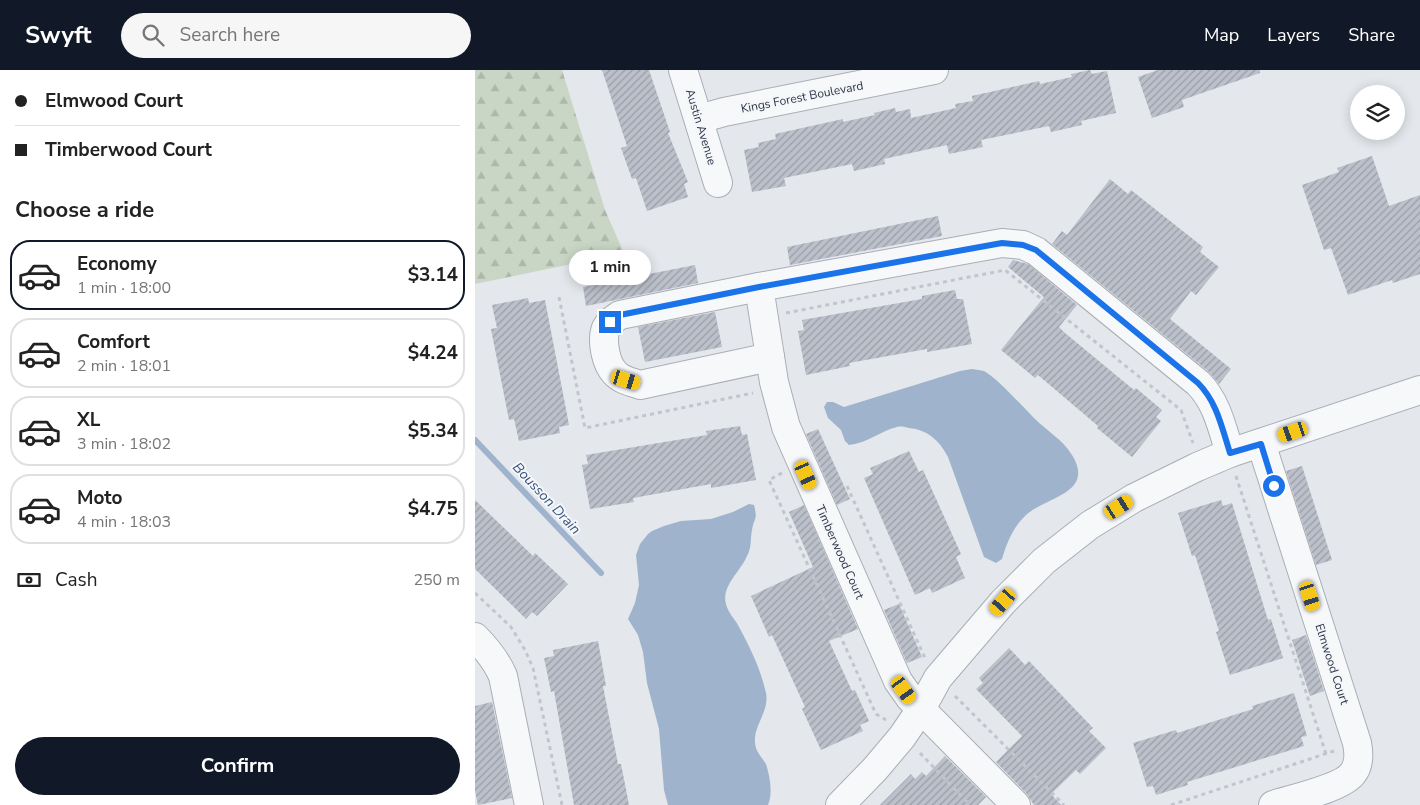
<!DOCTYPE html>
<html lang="en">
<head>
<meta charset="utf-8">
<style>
  :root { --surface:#fff; --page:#f6f6f6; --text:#222; --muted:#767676; --line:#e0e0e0; --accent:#111827 }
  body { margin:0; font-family:"Nunito Sans",sans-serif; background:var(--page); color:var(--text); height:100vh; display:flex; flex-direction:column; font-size:19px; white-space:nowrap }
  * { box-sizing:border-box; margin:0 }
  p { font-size:16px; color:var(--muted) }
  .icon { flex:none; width:28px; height:28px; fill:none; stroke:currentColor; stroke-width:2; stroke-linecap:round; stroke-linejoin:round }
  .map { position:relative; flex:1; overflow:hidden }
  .panel { display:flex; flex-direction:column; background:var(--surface); width:475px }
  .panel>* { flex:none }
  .guide { display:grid; align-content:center; height:110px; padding:0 15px; background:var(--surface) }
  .controls { position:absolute; left:875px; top:15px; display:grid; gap:10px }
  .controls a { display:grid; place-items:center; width:55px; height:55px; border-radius:50%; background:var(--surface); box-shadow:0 2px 12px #0003; font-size:25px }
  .end { position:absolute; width:22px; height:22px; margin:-11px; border:6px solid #1a73e8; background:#fff; box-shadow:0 0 0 2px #fff }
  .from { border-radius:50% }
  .bubble { position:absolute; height:35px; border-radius:18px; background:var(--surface); box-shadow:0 2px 12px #0003; font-size:16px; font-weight:700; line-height:35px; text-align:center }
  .car { position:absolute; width:15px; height:30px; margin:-15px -8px; border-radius:6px; box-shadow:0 0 4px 1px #0007; background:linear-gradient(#f5c518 24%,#345 0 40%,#f5c518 0 76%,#345 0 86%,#f5c518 0) }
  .guide b { display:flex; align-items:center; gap:18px; height:48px; font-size:19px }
  .guide b+b { border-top:1px solid var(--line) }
  .guide i { width:12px; height:12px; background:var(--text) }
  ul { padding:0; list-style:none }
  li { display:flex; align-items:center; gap:15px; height:70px; margin:0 10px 8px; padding:0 5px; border:2px solid var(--line); border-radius:20px }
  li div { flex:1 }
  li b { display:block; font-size:19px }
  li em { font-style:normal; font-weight:700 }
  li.selected { border-color:var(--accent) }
  li>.icon { width:45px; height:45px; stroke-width:1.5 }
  h2 { padding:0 15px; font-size:22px; line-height:60px }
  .pay { display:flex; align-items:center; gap:12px; height:55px; padding:0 15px; font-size:19px }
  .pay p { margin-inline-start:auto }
  .cta { display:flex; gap:10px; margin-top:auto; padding:10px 15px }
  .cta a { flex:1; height:58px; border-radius:30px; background:var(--accent); color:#fff; font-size:20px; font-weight:700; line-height:58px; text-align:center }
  header { display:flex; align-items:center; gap:30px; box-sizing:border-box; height:70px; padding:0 25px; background:var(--accent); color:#fff }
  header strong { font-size:24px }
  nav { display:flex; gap:28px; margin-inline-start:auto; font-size:18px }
  .search { width:350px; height:45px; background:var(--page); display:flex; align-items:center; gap:12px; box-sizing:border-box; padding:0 18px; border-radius:28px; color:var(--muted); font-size:19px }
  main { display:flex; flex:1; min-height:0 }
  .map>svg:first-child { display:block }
  .forest { fill:url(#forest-firs) }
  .water { fill:#9fb4cc }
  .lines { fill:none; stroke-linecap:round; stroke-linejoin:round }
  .stream { stroke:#9fb4cc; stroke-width:6 }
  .building { fill:url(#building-hatch) }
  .minor-casing { stroke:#a9aeb7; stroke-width:30 }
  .path { stroke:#c2c5cb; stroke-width:3; stroke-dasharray:4 4; stroke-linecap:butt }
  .minor { stroke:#f7f8fa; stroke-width:28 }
  .route { stroke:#1a73e8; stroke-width:6 }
  .labels { text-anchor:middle; stroke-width:4; stroke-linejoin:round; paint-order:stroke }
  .street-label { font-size:12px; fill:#2b3445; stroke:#f4f6f9 }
  .water-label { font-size:14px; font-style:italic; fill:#34527a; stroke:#f4f6f9 }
</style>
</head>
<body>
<header>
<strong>Swyft</strong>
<div class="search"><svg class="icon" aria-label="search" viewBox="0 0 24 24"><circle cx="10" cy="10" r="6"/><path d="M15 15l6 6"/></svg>Search here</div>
<nav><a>Map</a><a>Layers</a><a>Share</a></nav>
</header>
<main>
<section class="panel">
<div class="guide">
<b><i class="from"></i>Elmwood Court</b>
<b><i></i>Timberwood Court</b>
</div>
<h2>Choose a ride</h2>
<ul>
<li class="selected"><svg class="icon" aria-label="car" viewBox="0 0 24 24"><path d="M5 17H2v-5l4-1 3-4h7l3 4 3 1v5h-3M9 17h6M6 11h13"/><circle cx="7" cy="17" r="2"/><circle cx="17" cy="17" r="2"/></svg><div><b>Economy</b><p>1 min · 18:00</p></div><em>$3.14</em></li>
<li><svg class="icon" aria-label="car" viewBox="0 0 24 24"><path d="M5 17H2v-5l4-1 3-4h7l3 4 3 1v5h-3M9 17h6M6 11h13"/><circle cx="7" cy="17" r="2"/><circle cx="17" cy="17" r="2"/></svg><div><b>Comfort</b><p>2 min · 18:01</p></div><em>$4.24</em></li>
<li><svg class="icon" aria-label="car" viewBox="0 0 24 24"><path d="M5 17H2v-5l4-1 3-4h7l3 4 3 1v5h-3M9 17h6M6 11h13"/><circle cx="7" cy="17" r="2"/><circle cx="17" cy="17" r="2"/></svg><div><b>XL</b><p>3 min · 18:02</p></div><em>$5.34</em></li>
<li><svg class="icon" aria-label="car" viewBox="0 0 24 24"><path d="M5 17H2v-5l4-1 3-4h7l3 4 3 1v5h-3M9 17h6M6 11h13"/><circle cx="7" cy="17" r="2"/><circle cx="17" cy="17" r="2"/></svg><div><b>Moto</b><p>4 min · 18:03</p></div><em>$4.75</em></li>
</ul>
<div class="pay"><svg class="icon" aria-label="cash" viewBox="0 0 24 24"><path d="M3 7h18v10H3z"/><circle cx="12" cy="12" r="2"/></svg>Cash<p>250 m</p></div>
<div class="cta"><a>Confirm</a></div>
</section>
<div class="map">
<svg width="945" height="735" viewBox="0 0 945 735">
  <defs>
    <pattern id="forest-firs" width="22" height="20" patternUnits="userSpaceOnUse" patternTransform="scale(1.25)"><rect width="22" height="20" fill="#c9d6c5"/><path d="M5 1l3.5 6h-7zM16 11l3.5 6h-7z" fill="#adb8ab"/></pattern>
    <pattern id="building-hatch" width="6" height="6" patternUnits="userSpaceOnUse" patternTransform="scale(1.25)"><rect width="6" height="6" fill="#bbc0ca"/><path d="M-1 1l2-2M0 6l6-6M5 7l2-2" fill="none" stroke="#989da6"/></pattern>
  </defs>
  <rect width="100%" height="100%" fill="#e4e7ec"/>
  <polygon class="forest" points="0,0 87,0 130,140 149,183 0,214"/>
  <g class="water">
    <path d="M 497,299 C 501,300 506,300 509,301 C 521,307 548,337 559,348 C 571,360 588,370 597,385 C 621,424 569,427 550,446 C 537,459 532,473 527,489 L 521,493 L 509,487 L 473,387 C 464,370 453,360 434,358 C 430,357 426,356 422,357 C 405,361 393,373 374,375 L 370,371 L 366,360 L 353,348 L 349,337 L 352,332 L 358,332 L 369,337 L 485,301 Z"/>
    <path d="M 274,434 L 279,435 C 283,451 279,447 277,460 C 275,470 277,477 272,486 C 266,501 246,516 251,534 C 253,543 260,549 264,557 C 275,577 286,600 291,623 C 295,643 275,658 281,678 C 283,684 288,689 291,694 C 295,707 298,723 293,735 L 193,735 L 189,720 L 184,659 L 172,613 L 168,582 L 163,565 L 153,549 L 160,533 L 164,515 L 161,485 L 165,474 L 173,464 L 177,461 L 189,456 L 206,451 L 236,449 L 258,442 Z"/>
  </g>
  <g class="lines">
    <polyline class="stream" points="0,370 126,503"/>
  </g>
  <g class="building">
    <polygon points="127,0 174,0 195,62 193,63 213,112 209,114 213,127 172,141 161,108 157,109 146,78 152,76"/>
    <polygon points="615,0 617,4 632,1 641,43 606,51 607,55 576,62 574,56 506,70 508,77 474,84 472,75 409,89 410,94 379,101 377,94 309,108 311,116 277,122 269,80 284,77 283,73 301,69 300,64 368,49 368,52 400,45 399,43 420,38 421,42 435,39 436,48 481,38 480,34 498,31 497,26 564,11 565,14 597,7 596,4"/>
    <polygon points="683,0 785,0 785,3 707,30 709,37 677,48 663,7"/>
    <polygon points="897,86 914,136 945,125 945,204 918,213 917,210 873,225 856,178 849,180 827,115 864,102 862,98"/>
    <polygon points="635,109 653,124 656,120 728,177 725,182 744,197 721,225 716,221 695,249 756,299 744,314 733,301 577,174 587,161 592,165"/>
    <polygon points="463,146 467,166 315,195 312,177"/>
    <polygon points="538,190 553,194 602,235 584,257 590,263 659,320 661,318 687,340 681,347 686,351 657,387 622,358 623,356 563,305 560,308 526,280 569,227 533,197"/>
    <polygon points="220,195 223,213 111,236 108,217"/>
    <polygon points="480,220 482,229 488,229 497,274 452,282 452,279 374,293 375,296 331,305 323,261 329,260 327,250 447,229 447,226"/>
    <polygon points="53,228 54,233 70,230 94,355 84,357 85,363 44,371 39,349 34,350 16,259 22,258 17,235"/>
    <polygon points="240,242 247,277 170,292 163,257"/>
    <polygon points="265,356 267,365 272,364 281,410 236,418 236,414 158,428 159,432 115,439 107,395 113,394 111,385 232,365 231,361"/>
    <polygon points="343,359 375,429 362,435 331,364"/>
    <polygon points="434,381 444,402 448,400 486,484 481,487 490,508 457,523 455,518 440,525 389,408 398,404 395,398"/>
    <polygon points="827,396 857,490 841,495 811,401"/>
    <polygon points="0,430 58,486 60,483 93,514 62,546 57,542 51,549 0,499"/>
    <polygon points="746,430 748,436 757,433 793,550 796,549 808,588 755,605 741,562 744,561 720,485 717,486 703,443"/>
    <polygon points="329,435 383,559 354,571 377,621 380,620 394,651 385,655 388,661 346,680 327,639 330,637 297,565 294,567 276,526 338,497 314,442"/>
    <polygon points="424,534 447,587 432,593 409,540"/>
    <polygon points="831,565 849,621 835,626 817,570"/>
    <polygon points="123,571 131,616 128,616 143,694 146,694 154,735 99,735 79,621 76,622 69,588 79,586 78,580"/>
    <polygon points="534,578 550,595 554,591 618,658 614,661 631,678 605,704 601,700 576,724 586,735 559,735 552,724 521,692 547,666 501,619 508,613 504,608"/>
    <polygon points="819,623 832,666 826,667 829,676 712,712 713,715 681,725 678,716 672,717 658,673 701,660 702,663 778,639 777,636"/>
    <polygon points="17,632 37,728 3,735 0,721 0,636"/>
    <polygon points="470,686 511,727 503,735 405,735 436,704 440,709 447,702 451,706"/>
  </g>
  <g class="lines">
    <defs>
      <g id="minor">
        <polyline points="208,0 243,113"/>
        <polyline points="224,49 249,42 459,0"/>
        <path d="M 284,217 L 145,245 C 139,249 134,252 131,258 C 126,271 131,294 140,303 C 146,310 157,312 165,315 L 295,287"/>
        <path d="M 786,373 L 882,673 C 884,683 885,694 878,703 C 868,718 816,729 798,735"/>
        <path d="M 0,567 C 12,579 21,590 28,606 L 54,735"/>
        <polyline points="365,735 400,699 427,667 446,639 463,608 528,532 569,491 615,455 659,428 722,397 755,383 945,320"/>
        <path d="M 541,735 L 435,628 L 423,611 L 311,357 L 299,312 L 284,217 L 527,173 L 548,175 L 561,181 L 723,313 C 742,332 747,358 755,383"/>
      </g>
    </defs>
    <use href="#minor" class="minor-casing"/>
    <g class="path">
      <polyline points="84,227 110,358 278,323"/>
      <polyline points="311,243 530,200 706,340 718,373"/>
      <polyline points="307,403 294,410 401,644 411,650"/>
      <polyline points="761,406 851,684"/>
      <polyline points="372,416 450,588"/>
      <polyline points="0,523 36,557 50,580 58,598 87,735"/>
      <polyline points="480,626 589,735"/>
      <polyline points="445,683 495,735"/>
      <polyline points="696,735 859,681"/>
    </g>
    <use href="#minor" class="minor"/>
  </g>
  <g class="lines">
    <path class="route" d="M 135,252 L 145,245 L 284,217 L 527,173 L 548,175 L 561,180 L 723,313 C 742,332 747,358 755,383 L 786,374 L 799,416"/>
  </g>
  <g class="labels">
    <g class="street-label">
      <text transform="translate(327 27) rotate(-11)" y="4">Kings Forest Boulevard</text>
      <text transform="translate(226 57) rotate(73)" y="4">Austin Avenue</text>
      <text transform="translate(365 482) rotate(66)" y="4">Timberwood Court</text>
      <text transform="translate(857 594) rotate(72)" y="4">Elmwood Court</text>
    </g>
    <g class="water-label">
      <text transform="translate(72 428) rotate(47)" y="5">Bousson Drain</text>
    </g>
  </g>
</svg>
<div class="controls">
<a><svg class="icon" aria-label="layers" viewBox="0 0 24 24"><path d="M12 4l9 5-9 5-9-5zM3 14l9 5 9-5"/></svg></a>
</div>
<i class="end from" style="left:799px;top:416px"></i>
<i class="end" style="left:135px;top:252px"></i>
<div class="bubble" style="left:94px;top:180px;width:82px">1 min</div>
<i class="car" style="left:151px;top:310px;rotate:107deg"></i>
<i class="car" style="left:818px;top:362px;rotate:251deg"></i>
<i class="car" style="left:331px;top:405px;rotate:156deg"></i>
<i class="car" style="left:644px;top:437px;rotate:58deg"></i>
<i class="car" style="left:835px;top:526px;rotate:162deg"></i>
<i class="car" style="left:528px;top:532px;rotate:221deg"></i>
<i class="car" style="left:429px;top:620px;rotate:144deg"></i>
</div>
</main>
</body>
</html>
